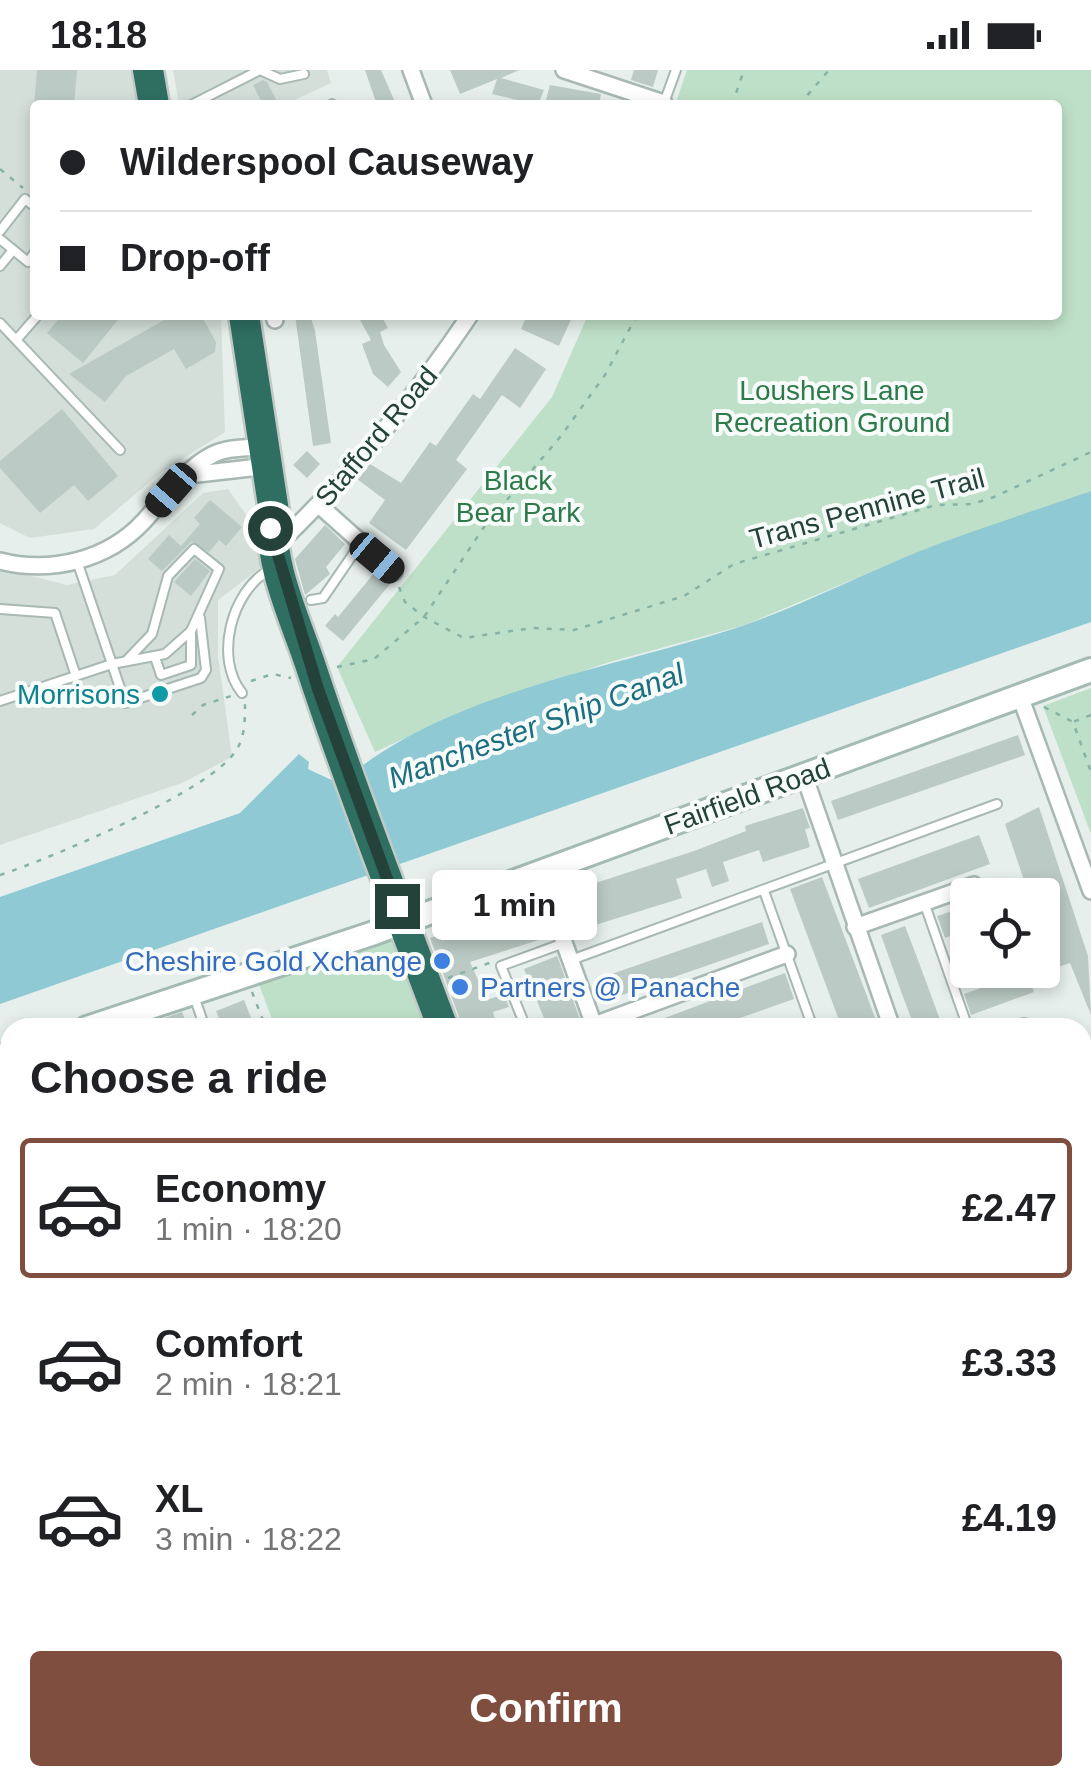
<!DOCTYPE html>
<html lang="en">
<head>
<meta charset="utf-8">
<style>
  :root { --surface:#fff; --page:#f6f6f6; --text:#202124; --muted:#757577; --line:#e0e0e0; --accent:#7f4e3f }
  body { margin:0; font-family:Helvetica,sans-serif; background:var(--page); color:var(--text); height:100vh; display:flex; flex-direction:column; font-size:38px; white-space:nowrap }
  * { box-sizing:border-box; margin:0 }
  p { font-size:32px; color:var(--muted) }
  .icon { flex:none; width:55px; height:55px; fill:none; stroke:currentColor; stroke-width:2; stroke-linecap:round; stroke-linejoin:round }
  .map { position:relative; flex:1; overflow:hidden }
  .drawer { position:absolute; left:0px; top:948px; width:1092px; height:768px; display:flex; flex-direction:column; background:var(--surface); border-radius:30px 30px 0 0; box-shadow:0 5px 15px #0003 }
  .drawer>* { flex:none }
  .guide { position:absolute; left:30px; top:30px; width:1032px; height:220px; border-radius:10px; box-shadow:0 5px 15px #0003; display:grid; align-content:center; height:220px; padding:0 30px; background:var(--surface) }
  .tools { position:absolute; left:950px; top:808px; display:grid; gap:20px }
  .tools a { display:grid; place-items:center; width:110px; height:110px; border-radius:10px; background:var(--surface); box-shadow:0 5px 15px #0003; font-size:50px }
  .end { position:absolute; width:45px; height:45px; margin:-22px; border:12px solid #24423a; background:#fff; box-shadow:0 0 0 5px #fff }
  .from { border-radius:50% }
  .bubble { position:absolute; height:70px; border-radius:10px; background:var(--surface); box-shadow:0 5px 15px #0003; font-size:32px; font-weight:800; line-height:70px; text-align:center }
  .car { position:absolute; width:30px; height:60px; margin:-30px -15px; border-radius:12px; box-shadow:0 0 8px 2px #0007; background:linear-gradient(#222 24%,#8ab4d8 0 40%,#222 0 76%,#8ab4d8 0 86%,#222 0) }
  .guide b { display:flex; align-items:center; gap:35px; height:95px; font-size:38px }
  .guide b+b { border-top:2px solid var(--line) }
  .guide i { width:25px; height:25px; background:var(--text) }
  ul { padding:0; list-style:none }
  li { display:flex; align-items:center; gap:30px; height:140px; margin:0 20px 15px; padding:0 10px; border:5px solid transparent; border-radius:10px }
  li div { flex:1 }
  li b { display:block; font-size:38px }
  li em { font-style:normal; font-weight:800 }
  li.current { border-color:var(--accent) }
  li>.icon { width:90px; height:90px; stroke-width:1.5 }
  h2 { padding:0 30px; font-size:45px; line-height:120px }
  .button { display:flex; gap:20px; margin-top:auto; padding:20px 30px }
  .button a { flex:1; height:115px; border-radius:10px; background:var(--accent); color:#fff; font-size:40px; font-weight:800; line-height:115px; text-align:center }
  .status { display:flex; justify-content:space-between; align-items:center; height:70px; padding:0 50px; background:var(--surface); direction:ltr }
  .status svg { height:28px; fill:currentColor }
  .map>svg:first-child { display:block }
  .built { fill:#d4dfda }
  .green { fill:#bfe0c8 }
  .water { fill:#8ec9d4 }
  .building { fill:#bbcac4 }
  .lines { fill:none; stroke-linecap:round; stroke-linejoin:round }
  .lane-casing { stroke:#a8b8b2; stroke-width:12 }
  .street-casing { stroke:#a8b8b2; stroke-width:20 }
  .secondary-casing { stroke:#a4bbb3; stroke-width:28 }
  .primary-casing { stroke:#c2cac8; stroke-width:30 }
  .highway-casing { stroke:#c2cac8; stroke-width:35 }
  .path { stroke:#86b3a5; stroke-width:2.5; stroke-dasharray:5 8; stroke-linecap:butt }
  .lane { stroke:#fff; stroke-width:8 }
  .street { stroke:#fff; stroke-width:15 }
  .secondary { stroke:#fff; stroke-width:22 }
  .primary { stroke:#6aa596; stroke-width:25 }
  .highway { stroke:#2f6f62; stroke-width:30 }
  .route { stroke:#24423a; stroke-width:12 }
  .culture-dot { fill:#0f9aa8; stroke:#f7fbf9; stroke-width:4 }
  .shop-dot { fill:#3f7fe0; stroke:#f7fbf9; stroke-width:4 }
  .labels { text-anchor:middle; stroke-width:8; stroke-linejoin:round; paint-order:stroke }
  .park-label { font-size:28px; fill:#2d7a4b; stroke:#f7fbf9 }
  .street-label { font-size:28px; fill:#24423a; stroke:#f7fbf9 }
  .culture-label { font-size:28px; fill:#0d838f; stroke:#f7fbf9; text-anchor:end }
  .shop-label { font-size:28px; fill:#366cbe; stroke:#f7fbf9; text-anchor:end }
  .water-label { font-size:30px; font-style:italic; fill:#1c6f80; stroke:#f7fbf9 }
</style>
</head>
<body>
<div class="status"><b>18:18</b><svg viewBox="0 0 49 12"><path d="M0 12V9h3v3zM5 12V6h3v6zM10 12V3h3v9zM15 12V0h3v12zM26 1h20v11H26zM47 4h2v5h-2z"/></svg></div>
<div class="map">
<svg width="1091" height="1713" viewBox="0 0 1091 1713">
  <rect width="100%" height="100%" fill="#e6efeb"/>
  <g class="built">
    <polygon points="0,0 133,0 140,35 35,35 35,245 221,245 225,362 159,404 94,459 30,468 0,453"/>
    <polygon points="173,0 327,0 331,13 284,35 179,35"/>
    <polygon points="228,419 247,446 263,496 218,530 218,586 232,687 182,713 0,775 0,498 67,515 115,505 203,423"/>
    <polygon points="10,1280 10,1495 0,1498 0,1283"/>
  </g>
  <g class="green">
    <polygon points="687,0 1091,0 1091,421 923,480 745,555 606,593 447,649 375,682 337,597 552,327 588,245 1058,245 1058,35 675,35"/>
    <polygon points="1091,618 1091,764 1043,636"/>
    <polygon points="401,860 437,957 275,957 258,912"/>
  </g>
  <path class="water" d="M 1091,421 L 1091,552 L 0,934 L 0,827 L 240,743 L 299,684 L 309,692 L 308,699 L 340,714 C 442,622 617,598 745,555 C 804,534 861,505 920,481 C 976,459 1034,441 1091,421 Z"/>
  <g class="building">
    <polygon points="37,0 77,0 74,35 34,35"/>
    <polygon points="365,0 381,0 395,32 377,35"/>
    <polygon points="450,0 519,0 501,8 544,20 538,35 492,24 497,9 460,24"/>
    <polygon points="634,0 658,0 653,17 631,10"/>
    <polygon points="263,10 267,12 279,35 263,35 253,15"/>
    <polygon points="550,15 601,24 600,30 606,35 562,35 546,30"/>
    <polygon points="62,245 122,245 83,293 47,263"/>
    <polygon points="173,245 201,245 216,272 215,282 186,299 174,279 126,306 105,332 69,304"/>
    <polygon points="295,245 310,245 315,261 331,373 313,376"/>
    <polygon points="366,245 381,245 388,258 380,262 384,275 401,302 388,317 373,304 362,274 371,270 359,248"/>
    <polygon points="527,245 573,245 559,276 521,259"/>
    <polygon points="515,278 546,299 520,338 502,325 456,390 467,399 406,480 369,453 385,430 357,409 370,394 401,413 430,372 436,376 473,324 480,329"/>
    <polygon points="62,339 118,406 88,431 74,415 40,443 0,398 0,391"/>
    <polygon points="307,381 320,394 307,408 293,395"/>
    <polygon points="210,430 242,457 226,476 219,470 209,482 191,472 162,501 148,489 169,465 181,476 200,454 194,448"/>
    <polygon points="325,455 345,474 326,497 330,504 305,525 295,489"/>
    <polygon points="195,489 210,501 191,526 174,512"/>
    <polygon points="375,502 390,514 343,571 325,556 335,544 338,547"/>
    <polygon points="1018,665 1025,685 838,750 831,731"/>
    <polygon points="1039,737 1088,886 1091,945 1070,893 1055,898 1042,866 1042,825 1029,825 1005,754"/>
    <polygon points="803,738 810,758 805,759 810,777 763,792 759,780 723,792 729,811 712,817 706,799 676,809 682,828 592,856 586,837 580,839 574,820 694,781 746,761 745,756"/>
    <polygon points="979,765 990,794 869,838 858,809"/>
    <polygon points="822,807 879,958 842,958 790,819"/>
    <polygon points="538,834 548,867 470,892 487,930 504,924 509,937 493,942 497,958 463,958 430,868"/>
    <polygon points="968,836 968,860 945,868 937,846"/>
    <polygon points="762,852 769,874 605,931 597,909"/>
    <polygon points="905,856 921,898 943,958 915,958 902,924 881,865"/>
    <polygon points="557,886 558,888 583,958 548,958 524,899"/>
    <polygon points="1027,902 1034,922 971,945 964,924"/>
    <polygon points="785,903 794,929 712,958 638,958"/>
    <polygon points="244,930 255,958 223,958 216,941"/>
    <polygon points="182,942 188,958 136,958"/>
  </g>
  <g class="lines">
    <defs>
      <g id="lane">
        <polyline points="664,33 676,0"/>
        <polyline points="191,35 260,0 280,9 304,4"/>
        <polyline points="331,35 332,34"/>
        <polyline points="0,161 25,129 35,137"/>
        <polyline points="0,169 28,192 35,182"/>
        <polyline points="0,196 13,180"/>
        <polyline points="0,253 120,380"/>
        <polyline points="17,269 38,245"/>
        <polyline points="77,491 112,594 165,584 191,561 219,499 194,479 168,506 152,564 127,590"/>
        <polyline points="311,530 323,528 360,474"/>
        <polyline points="0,539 55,543 76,606"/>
        <polyline points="155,587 161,605 191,595 191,561"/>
        <path d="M 242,623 C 214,588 231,522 269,500"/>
        <polyline points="0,631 112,594 125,633 201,608 206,600 200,548"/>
        <polyline points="764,821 813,958"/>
        <polyline points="924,832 968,958"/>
        <polyline points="571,890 997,734"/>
        <polyline points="948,900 968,893"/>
        <polyline points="194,926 205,958"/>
        <polyline points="526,958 501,896 564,873"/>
        <polyline points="794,958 811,951"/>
        <polyline points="0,1077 10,1072"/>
        <polyline points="0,1174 10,1196"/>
        <polyline points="1082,1175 1091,1188"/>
        <polyline points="502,1705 519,1713"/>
        <polyline points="740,1705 743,1713"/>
        <polyline points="116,1713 138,1705"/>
      </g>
      <g id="street">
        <polyline points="411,0 424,35"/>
        <polyline points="564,0 664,33"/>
        <polyline points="274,245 275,250"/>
        <polyline points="189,405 268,396"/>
        <polyline points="320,436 394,502"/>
        <path d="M 274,478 C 348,408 413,330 470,245"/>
        <path d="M 0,491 C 51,504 108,490 144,451 C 164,429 185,399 212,385 C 227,377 249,378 266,376"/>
        <polyline points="1020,626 1091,821"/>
        <polyline points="804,705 892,958"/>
        <polyline points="539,803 595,958"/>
        <polyline points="855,857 974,815"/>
        <polyline points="594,955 787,884"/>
        <polyline points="1023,958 1024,957"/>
        <polyline points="0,993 10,1017"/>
        <polyline points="1082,1145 1091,1140"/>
        <polyline points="0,1508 10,1505"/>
        <polyline points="1082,1682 1091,1682"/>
        <polyline points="0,1702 10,1698"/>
        <polyline points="28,1705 31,1713"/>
        <polyline points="218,1705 221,1713"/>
        <polyline points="842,1705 845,1713"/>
        <polyline points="315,1713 331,1705"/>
        <polyline points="680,1713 703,1705"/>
      </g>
      <g id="secondary">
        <polyline points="87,958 374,863 1091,600"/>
        <polyline points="0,987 10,983"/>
      </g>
      <g id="primary">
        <polyline points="1082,1472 1091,1472"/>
        <polyline points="458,1713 462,1705"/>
      </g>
      <g id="highway">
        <polyline points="148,0 154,35"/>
        <path d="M 244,245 L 274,442 C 267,493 295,548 311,597 C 351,718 398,838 443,958"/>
        <polyline points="627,1705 630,1713"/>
      </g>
    </defs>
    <use href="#lane" class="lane-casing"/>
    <use href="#street" class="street-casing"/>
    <use href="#secondary" class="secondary-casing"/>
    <use href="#primary" class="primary-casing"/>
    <use href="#highway" class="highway-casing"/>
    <g class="path">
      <polyline points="732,35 744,0"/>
      <polyline points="799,35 829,0"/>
      <polyline points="0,99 23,118"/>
      <polyline points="399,517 405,532 424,547 464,568 532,558 574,560 684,526 734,494 936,435 972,434 994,427 1091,382"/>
      <polyline points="337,597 374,589 424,547 484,457 561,366 605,305 637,245"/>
      <polyline points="251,611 273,604 291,608"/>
      <polyline points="1044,637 1073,652"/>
      <polyline points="192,645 203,635 231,626"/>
      <polyline points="1091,645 1073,652 1091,702"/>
      <path d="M 0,805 C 49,789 214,720 237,679 C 245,666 245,648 245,634"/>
      <polyline points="448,908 492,892"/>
      <polyline points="252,922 266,958"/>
    </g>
    <use href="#lane" class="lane"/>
    <use href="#street" class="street"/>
    <use href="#secondary" class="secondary"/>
    <use href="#primary" class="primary"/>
    <use href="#highway" class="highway"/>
  </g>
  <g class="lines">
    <polyline class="route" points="270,458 318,619 397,836"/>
  </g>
  <circle class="culture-dot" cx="160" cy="624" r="10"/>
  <g class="shop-dot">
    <circle cx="442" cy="891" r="10"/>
    <circle cx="460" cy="917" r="10"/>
  </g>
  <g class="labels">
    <g class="park-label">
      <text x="832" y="330">Loushers Lane<tspan x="832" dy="32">Recreation Ground</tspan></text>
      <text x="518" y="420">Black<tspan x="518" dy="32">Bear Park</tspan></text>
    </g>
    <g class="street-label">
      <text transform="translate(376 366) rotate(-50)" y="10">Stafford Road</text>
      <text transform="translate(867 438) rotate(-15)" y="10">Trans Pennine Trail</text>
      <text transform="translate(747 726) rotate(-20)" y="10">Fairfield Road</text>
    </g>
    <g class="culture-label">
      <text x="140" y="634">Morrisons</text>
    </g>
    <g class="shop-label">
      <text x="422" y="901">Cheshire Gold Xchange</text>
      <text x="480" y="927" text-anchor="start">Partners @ Panache</text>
    </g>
    <g class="water-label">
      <text transform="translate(536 656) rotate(-20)" y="10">Manchester Ship Canal</text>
    </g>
  </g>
</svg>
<div class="tools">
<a><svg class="icon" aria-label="locate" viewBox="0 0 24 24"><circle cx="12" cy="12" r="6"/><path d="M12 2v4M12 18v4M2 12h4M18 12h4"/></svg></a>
</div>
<i class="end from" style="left:270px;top:458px"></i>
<i class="end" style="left:397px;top:836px"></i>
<div class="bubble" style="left:432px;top:800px;width:165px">1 min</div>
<i class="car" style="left:171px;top:420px;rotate:221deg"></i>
<i class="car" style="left:377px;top:488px;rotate:130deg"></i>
<div class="guide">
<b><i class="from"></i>Wilderspool Causeway</b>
<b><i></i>Drop-off</b>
</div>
<section class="drawer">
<h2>Choose a ride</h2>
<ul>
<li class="current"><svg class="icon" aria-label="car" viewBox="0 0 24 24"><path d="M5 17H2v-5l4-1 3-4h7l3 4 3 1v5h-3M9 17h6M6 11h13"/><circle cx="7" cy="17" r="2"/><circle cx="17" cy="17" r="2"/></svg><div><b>Economy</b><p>1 min · 18:20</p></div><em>£2.47</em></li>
<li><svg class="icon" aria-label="car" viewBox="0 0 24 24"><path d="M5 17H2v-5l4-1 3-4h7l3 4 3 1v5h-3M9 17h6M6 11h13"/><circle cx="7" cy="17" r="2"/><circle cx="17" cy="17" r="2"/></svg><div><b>Comfort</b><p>2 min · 18:21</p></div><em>£3.33</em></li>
<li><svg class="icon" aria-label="car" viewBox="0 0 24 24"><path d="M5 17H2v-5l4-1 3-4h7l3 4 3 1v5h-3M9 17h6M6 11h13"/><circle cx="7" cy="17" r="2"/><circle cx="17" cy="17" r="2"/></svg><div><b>XL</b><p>3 min · 18:22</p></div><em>£4.19</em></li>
</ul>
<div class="button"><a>Confirm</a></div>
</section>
</div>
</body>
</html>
